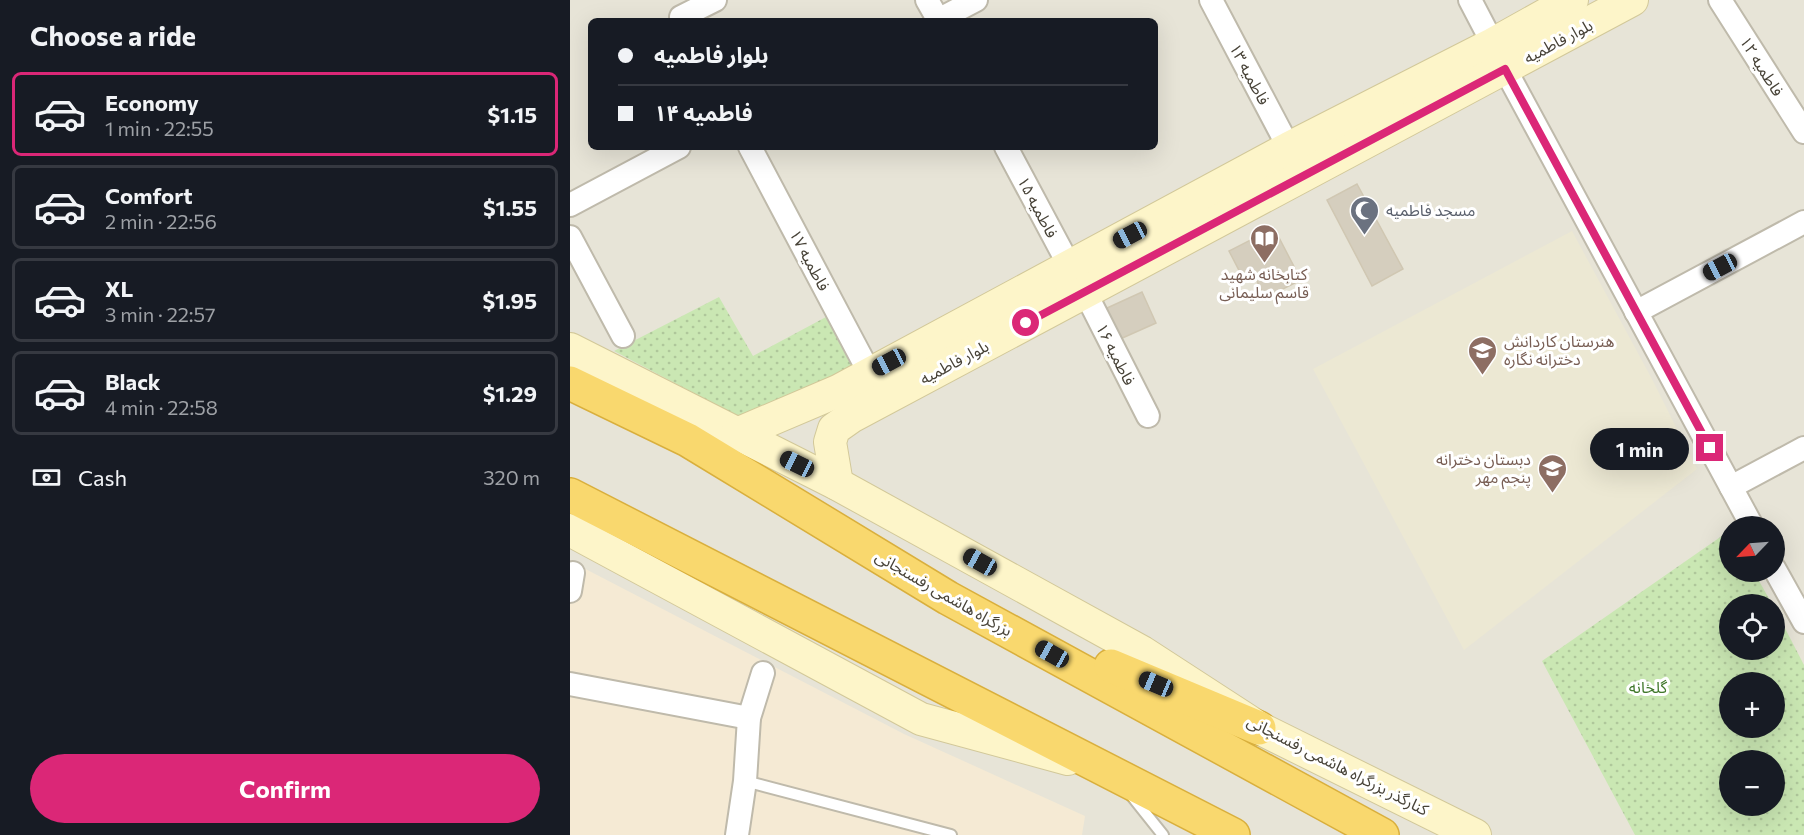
<!DOCTYPE html>
<html lang="en">
<head>
<meta charset="utf-8">
<style>
  :root { --surface:#171b24; --page:#242831; --text:#f1f3f6; --muted:#9ea1a6; --line:#363941; --accent:#db2777 }
  body { margin:0; font-family:Commissioner,"Noto Sans Arabic",sans-serif; background:var(--page); color:var(--text); height:100vh; display:flex; flex-direction:column; font-size:22px; white-space:nowrap }
  * { box-sizing:border-box; margin:0 }
  p { font-size:20px; color:var(--muted) }
  .icon { flex:none; width:33px; height:33px; fill:none; stroke:currentColor; stroke-width:2; stroke-linecap:round; stroke-linejoin:round }
  .map { position:relative; flex:1; overflow:hidden }
  .panel { display:flex; flex-direction:column; background:var(--surface); width:570px }
  .panel>* { flex:none }
  .hud { position:absolute; left:18px; top:18px; width:570px; height:132px; border-radius:9px; box-shadow:0 6px 24px #0002; display:grid; align-content:center; height:132px; padding:0 30px; background:var(--surface) }
  .needle { width:39px; rotate:245deg }
  .tools { position:absolute; left:1149px; top:516px; display:grid; gap:12px }
  .tools a { display:grid; place-items:center; width:66px; height:66px; border-radius:50%; background:var(--surface); box-shadow:0 6px 24px #0002; font-size:30px }
  .end { position:absolute; width:27px; height:27px; margin:-14px; border:8px solid #db2777; background:#fff; box-shadow:0 0 0 3px #fff }
  .from { border-radius:50% }
  .bubble { position:absolute; height:42px; border-radius:21px; background:var(--surface); box-shadow:0 6px 24px #0002; font-size:20px; font-weight:700; line-height:42px; text-align:center }
  .car { position:absolute; width:18px; height:36px; margin:-18px -9px; border-radius:8px; box-shadow:0 0 4px 2px #0007; background:linear-gradient(#222 24%,#8ab4d8 0 40%,#222 0 76%,#8ab4d8 0 86%,#222 0) }
  .hud b { display:flex; align-items:center; gap:21px; height:57px; font-size:22px }
  .hud b+b { border-top:2px solid var(--line) }
  .hud i { width:15px; height:15px; background:var(--text) }
  ul { padding:0; list-style:none }
  li { display:flex; align-items:center; gap:18px; height:84px; margin:0 12px 9px; padding:0 18px; border:3px solid var(--line); border-radius:9px }
  li div { flex:1 }
  li b { display:block; font-size:22px }
  li em { font-style:normal; font-weight:700 }
  li.active { border-color:var(--accent) }
  li>.icon { width:54px; height:54px; stroke-width:1.5 }
  h2 { padding:0 30px; font-size:27px; line-height:72px }
  .pay { display:flex; align-items:center; gap:15px; height:66px; padding:0 30px; font-size:22px }
  .pay p { margin-inline-start:auto }
  .primary-button { display:flex; gap:12px; margin-top:auto; padding:12px 30px }
  .primary-button a { flex:1; height:69px; border-radius:36px; background:var(--accent); color:#fff; font-size:24px; font-weight:700; line-height:69px; text-align:center }
  main { display:flex; flex:1; min-height:0 }
  .map>svg:first-child { display:block }
  .residential { fill:#e7e4d7; fill-rule:evenodd }
  .commercial { fill:#f5ead4 }
  .education { fill:#ece8d3 }
  .park { fill:url(#park-dots); fill-rule:evenodd }
  .building { fill:#d5cebe; stroke:#d0c7b2; stroke-width:1.5 }
  .lines { fill:none; stroke-linecap:round; stroke-linejoin:round }
  .lane-casing { stroke:#bfbaab; stroke-width:14 }
  .street-casing { stroke:#bfbaab; stroke-width:26 }
  .secondary-casing { stroke:#d2c899; stroke-width:34 }
  .highway-casing { stroke:#d9af3d; stroke-width:36 }
  .lane { stroke:#fff; stroke-width:10 }
  .street { stroke:#fff; stroke-width:22 }
  .secondary { stroke:#fdf5c9; stroke-width:32 }
  .highway { stroke:#f9d86e; stroke-width:33 }
  .route { stroke:#db2777; stroke-width:8 }
  .labels { text-anchor:middle; stroke-width:6; stroke-linejoin:round; paint-order:stroke }
  .street-label { font-size:16px; fill:#474237; stroke:#fff }
  .worship-label { font-size:16px; fill:#5b616d; stroke:#fff; text-anchor:start }
  .education-label { font-size:16px; fill:#785e54; stroke:#fff }
  .park-label { font-size:16px; fill:#41782c; stroke:#fff }
</style>
</head>
<body>
<main>
<section class="panel">
<h2>Choose a ride</h2>
<ul>
<li class="active"><svg class="icon" aria-label="car" viewBox="0 0 24 24"><path d="M5 17H2v-5l4-1 3-4h7l3 4 3 1v5h-3M9 17h6M6 11h13"/><circle cx="7" cy="17" r="2"/><circle cx="17" cy="17" r="2"/></svg><div><b>Economy</b><p>1 min · 22:55</p></div><em>$1.15</em></li>
<li><svg class="icon" aria-label="car" viewBox="0 0 24 24"><path d="M5 17H2v-5l4-1 3-4h7l3 4 3 1v5h-3M9 17h6M6 11h13"/><circle cx="7" cy="17" r="2"/><circle cx="17" cy="17" r="2"/></svg><div><b>Comfort</b><p>2 min · 22:56</p></div><em>$1.55</em></li>
<li><svg class="icon" aria-label="car" viewBox="0 0 24 24"><path d="M5 17H2v-5l4-1 3-4h7l3 4 3 1v5h-3M9 17h6M6 11h13"/><circle cx="7" cy="17" r="2"/><circle cx="17" cy="17" r="2"/></svg><div><b>XL</b><p>3 min · 22:57</p></div><em>$1.95</em></li>
<li><svg class="icon" aria-label="car" viewBox="0 0 24 24"><path d="M5 17H2v-5l4-1 3-4h7l3 4 3 1v5h-3M9 17h6M6 11h13"/><circle cx="7" cy="17" r="2"/><circle cx="17" cy="17" r="2"/></svg><div><b>Black</b><p>4 min · 22:58</p></div><em>$1.29</em></li>
</ul>
<div class="pay"><svg class="icon" aria-label="cash" viewBox="0 0 24 24"><path d="M3 7h18v10H3z"/><circle cx="12" cy="12" r="2"/></svg>Cash<p>320 m</p></div>
<div class="primary-button"><a>Confirm</a></div>
</section>
<div class="map">
<svg width="1234" height="835" viewBox="0 0 1234 835">
  <defs>
    <pattern id="park-dots" width="8" height="8" patternUnits="userSpaceOnUse" patternTransform="scale(1.5)"><rect width="8" height="8" fill="#cae7b3"/><path d="M2 2h.1M6 6h.1" fill="none" stroke="#afc79b" stroke-width="1.8" stroke-linecap="round"/></pattern>
  </defs>
  <rect width="100%" height="100%" fill="#f4f1e9"/>
  <path class="residential" d="M 0,0 L 1234,0 L 1234,835 L 0,835 ZM 21,21 L 585,21 L 585,147 L 21,147 ZM 1160,526 L 1204,526 L 1204,572 L 1160,572 ZM 1160,604 L 1204,604 L 1204,650 L 1160,650 ZM 1160,682 L 1204,682 L 1204,728 L 1160,728 ZM 1160,760 L 1204,760 L 1204,806 L 1160,806 Z"/>
  <polygon class="commercial" points="0,561 334,734 515,816 512,835 0,835"/>
  <polygon class="education" points="1002,231 1083,381 1127,469 894,650 743,369"/>
  <g class="park">
    <polygon points="149,297 183,356 256,317 283,368 175,420 44,351"/>
    <path d="M 1159,531 L 1160,572 L 1184,572 L 1202,604 L 1160,604 L 1160,650 L 1204,650 L 1205,609 L 1234,665 L 1234,835 L 1065,835 L 972,661 ZM 1160,682 L 1204,682 L 1204,728 L 1160,728 ZM 1160,760 L 1204,760 L 1204,806 L 1160,806 Z"/>
  </g>
  <g class="building">
    <polygon points="787,184 833,269 802,286 757,200"/>
    <polygon points="704,228 731,280 695,298 684,275 674,280 659,251"/>
    <polygon points="572,292 586,323 548,340 535,309"/>
  </g>
  <g class="lines">
    <defs>
      <g id="lane">
        <polyline points="175,781 381,835"/>
        <polyline points="561,795 593,835"/>
      </g>
      <g id="street">
        <polyline points="357,0 369,21"/>
        <polyline points="641,0 719,148"/>
        <polyline points="900,0 923,44"/>
        <polyline points="1150,0 1234,132"/>
        <polyline points="111,17 145,0"/>
        <polyline points="368,20 406,0"/>
        <polyline points="935,69 1182,526"/>
        <polyline points="180,147 299,372"/>
        <polyline points="436,147 500,267"/>
        <polyline points="0,205 109,147"/>
        <polyline points="0,237 53,336"/>
        <polyline points="515,292 578,416"/>
        <polyline points="1066,312 1234,222"/>
        <polyline points="1161,487 1234,448"/>
        <polyline points="1204,568 1234,622"/>
        <polyline points="0,591 3,573"/>
        <polyline points="0,684 179,718"/>
        <polyline points="167,835 175,781 179,718 193,673"/>
      </g>
      <g id="secondary">
        <polyline points="0,349 267,484 572,652 689,728 905,835"/>
        <polyline points="167,434 268,391 719,148 923,44 1002,0"/>
        <polyline points="267,484 260,442 264,429 281,417 1062,0"/>
        <polyline points="0,530 351,719 498,759"/>
      </g>
      <g id="highway">
        <polyline points="0,383 118,440 378,598 812,835"/>
        <polyline points="0,495 663,835"/>
        <polyline points="541,666 689,728"/>
      </g>
    </defs>
    <use href="#lane" class="lane-casing"/>
    <use href="#street" class="street-casing"/>
    <use href="#secondary" class="secondary-casing"/>
    <use href="#highway" class="highway-casing"/>
    <use href="#lane" class="lane"/>
    <use href="#street" class="street"/>
    <use href="#secondary" class="secondary"/>
    <use href="#highway" class="highway"/>
  </g>
  <g class="lines">
    <polyline class="route" points="456,323 935,69 1140,448"/>
  </g>
  <defs>
    <symbol id="mosque-pin" viewBox="-11 -11 22 30"><path d="M0 17L-7.5 6A9.5 9.5 0 1 1 7.5 6Z" fill="#6b7280" stroke="#fff"/><path d="M3.5-4.9A6 6 0 1 0 3.5 4.9A5 5 0 1 1 3.5-4.9Z" fill="#fff"/></symbol>
    <symbol id="library-pin" viewBox="-11 -11 22 30"><path d="M0 17L-7.5 6A9.5 9.5 0 1 1 7.5 6Z" fill="#8d6e63" stroke="#fff"/><path d="M-6-4Q-3-5.5-.7-3.5V5Q-3 3-6 4ZM6-4Q3-5.5 .7-3.5V5Q3 3 6 4Z" fill="#fff"/></symbol>
    <symbol id="school-pin" viewBox="-11 -11 22 30"><path d="M0 17L-7.5 6A9.5 9.5 0 1 1 7.5 6Z" fill="#8d6e63" stroke="#fff"/><path d="M0-5L7-2L0 1L-7-2ZM-4 1L0 2.5L4 1V4Q0 6-4 4Z" fill="#fff"/></symbol>
  </defs>
  <g fill-rule="evenodd">
    <use href="#mosque-pin" x="778" y="194" width="33" height="45"/>
    <use href="#library-pin" x="678" y="222" width="33" height="45"/>
    <use href="#school-pin" x="896" y="334" width="33" height="45"/>
    <use href="#school-pin" x="966" y="452" width="33" height="45"/>
  </g>
  <g class="labels">
    <g class="street-label">
      <text transform="translate(988 41) rotate(-28)" y="6">بلوار فاطمیه</text>
      <text transform="translate(1192 66) rotate(58)" y="6">فاطمیه ۱۲</text>
      <text transform="translate(680 74) rotate(62)" y="6">فاطمیه ۱۳</text>
      <text transform="translate(468 207) rotate(62)" y="6">فاطمیه ۱۵</text>
      <text transform="translate(240 260) rotate(62)" y="6">فاطمیه ۱۷</text>
      <text transform="translate(546 354) rotate(63)" y="6">فاطمیه ۱۶</text>
      <text transform="translate(384 362) rotate(-28)" y="6">بلوار فاطمیه</text>
      <text transform="translate(374 593) rotate(30)" y="6">بزرگراه هاشمی رفسنجانی</text>
      <text transform="translate(768 765) rotate(27)" y="6">کنارگذر بزرگراه هاشمی رفسنجانی</text>
    </g>
    <g class="worship-label">
      <text x="816" y="216">مسجد فاطمیه</text>
    </g>
    <g class="education-label">
      <text x="694" y="280">کتابخانه شهید<tspan x="694" dy="18">قاسم سلیمانی</tspan></text>
      <text x="934" y="347" text-anchor="start">هنرستان کاردانش<tspan x="934" dy="18">دخترانه نگاره</tspan></text>
      <text x="961" y="465" text-anchor="end">دبستان دخترانه<tspan x="961" dy="18">پنجم مهر</tspan></text>
    </g>
    <g class="park-label">
      <text x="1078" y="693">گلخانه</text>
    </g>
  </g>
</svg>
<div class="tools">
<a><svg class="needle" viewBox="-14 -14 28 28"><path d="M0-13l5 13h-10z" fill="#e53935"/><path d="M0 13l5-13h-10z" fill="#9ea1a6"/></svg></a>
<a><svg class="icon" aria-label="locate" viewBox="0 0 24 24"><circle cx="12" cy="12" r="6"/><path d="M12 2v4M12 18v4M2 12h4M18 12h4"/></svg></a>
<a>+</a>
<a>−</a>
</div>
<i class="end from" style="left:456px;top:323px"></i>
<i class="end" style="left:1140px;top:448px"></i>
<div class="bubble" style="left:1020px;top:428px;width:99px">1 min</div>
<i class="car" style="left:560px;top:235px;rotate:242deg"></i>
<i class="car" style="left:1150px;top:267px;rotate:242deg"></i>
<i class="car" style="left:319px;top:362px;rotate:242deg"></i>
<i class="car" style="left:227px;top:464px;rotate:296deg"></i>
<i class="car" style="left:410px;top:562px;rotate:299deg"></i>
<i class="car" style="left:482px;top:654px;rotate:299deg"></i>
<i class="car" style="left:586px;top:684px;rotate:293deg"></i>
<div class="hud">
<b><i class="from"></i>بلوار فاطمیه</b>
<b><i></i>فاطمیه ۱۴</b>
</div>
</div>
</main>
</body>
</html>
